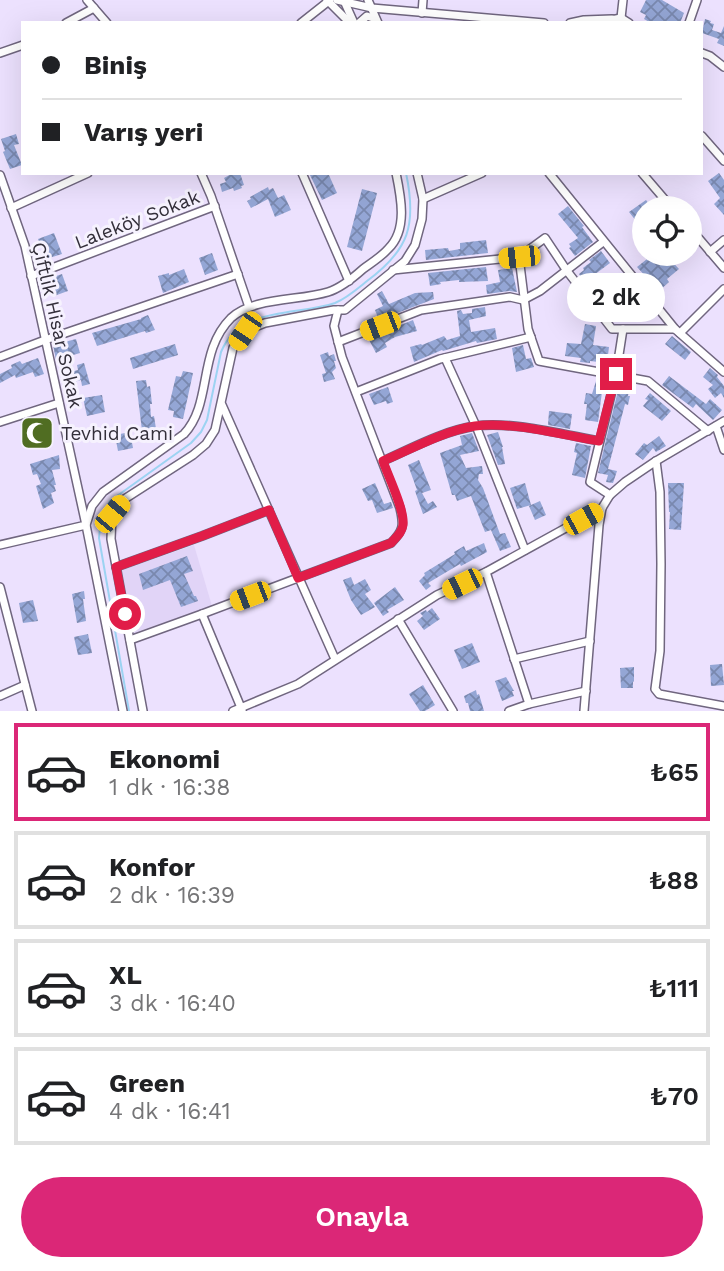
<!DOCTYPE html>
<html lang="tr">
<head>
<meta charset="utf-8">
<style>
  :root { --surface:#fff; --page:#f6f6f6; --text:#202124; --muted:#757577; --line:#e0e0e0; --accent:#db2777 }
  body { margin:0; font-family:"Work Sans",sans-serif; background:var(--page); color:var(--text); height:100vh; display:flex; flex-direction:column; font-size:26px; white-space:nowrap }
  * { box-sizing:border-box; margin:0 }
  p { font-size:23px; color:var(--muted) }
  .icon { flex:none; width:38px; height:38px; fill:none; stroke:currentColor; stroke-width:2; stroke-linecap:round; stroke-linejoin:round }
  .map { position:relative; height:711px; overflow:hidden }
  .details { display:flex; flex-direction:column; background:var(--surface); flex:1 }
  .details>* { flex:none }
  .guide { position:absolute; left:21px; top:21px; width:682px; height:154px; border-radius:0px; box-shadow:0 7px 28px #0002; display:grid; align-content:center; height:154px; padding:0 21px; background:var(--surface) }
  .fabs { position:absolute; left:632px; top:196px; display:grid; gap:14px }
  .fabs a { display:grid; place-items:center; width:70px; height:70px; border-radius:50%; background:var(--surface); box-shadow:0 7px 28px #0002; font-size:35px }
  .end { position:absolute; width:32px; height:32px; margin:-16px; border:9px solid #e11d48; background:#fff; box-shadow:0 0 0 4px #fff }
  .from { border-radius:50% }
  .bubble { position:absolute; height:49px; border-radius:24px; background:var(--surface); box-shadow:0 7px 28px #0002; font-size:23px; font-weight:600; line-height:49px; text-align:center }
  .car { position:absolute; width:21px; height:42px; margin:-21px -10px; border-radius:9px; box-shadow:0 0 5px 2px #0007; background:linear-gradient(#f5c518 24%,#345 0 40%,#f5c518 0 76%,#345 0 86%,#f5c518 0) }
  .guide b { display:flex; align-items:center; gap:24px; height:66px; font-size:26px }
  .guide b+b { border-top:2px solid var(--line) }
  .guide i { width:18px; height:18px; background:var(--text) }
  ul { padding:12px 0 0; list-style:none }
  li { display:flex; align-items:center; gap:21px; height:98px; margin:0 14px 10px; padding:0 7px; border:4px solid var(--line); border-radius:0px }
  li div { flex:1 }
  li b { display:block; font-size:26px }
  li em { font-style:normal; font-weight:600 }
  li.active { border-color:var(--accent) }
  li>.icon { width:63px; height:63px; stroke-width:1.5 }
  .action { display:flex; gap:14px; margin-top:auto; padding:14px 21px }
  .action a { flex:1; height:80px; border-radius:42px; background:var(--accent); color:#fff; font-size:28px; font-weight:600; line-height:80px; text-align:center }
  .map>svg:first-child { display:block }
  .built { fill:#e1d4f7 }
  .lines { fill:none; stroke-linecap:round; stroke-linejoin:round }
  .stream { stroke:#9cd3f2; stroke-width:2 }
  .building { fill:url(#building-cross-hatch) }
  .minor-casing { stroke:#70667f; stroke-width:10 }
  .minor { stroke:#fff; stroke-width:7 }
  .route { stroke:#e11d48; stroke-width:9 }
  .labels { text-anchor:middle; stroke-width:6; stroke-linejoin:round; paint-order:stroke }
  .street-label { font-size:19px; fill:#332f3a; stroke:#f6f2fe }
  .poi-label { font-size:19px; fill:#332f3a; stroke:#f6f2fe; text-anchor:start }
</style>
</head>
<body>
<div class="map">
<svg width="724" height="711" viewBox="0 0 724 711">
  <defs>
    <pattern id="building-cross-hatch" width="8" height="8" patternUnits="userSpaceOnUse" patternTransform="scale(1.75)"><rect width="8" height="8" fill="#94a6d5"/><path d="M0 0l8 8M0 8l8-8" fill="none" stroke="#7988ae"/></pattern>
  </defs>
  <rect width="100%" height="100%" fill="#ece1fe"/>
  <polygon class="built" points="194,545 212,606 134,633 122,570"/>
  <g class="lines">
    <path class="stream" d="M 129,711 L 99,538 L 101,517 L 110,501 L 191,443 L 201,432 L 207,420 L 221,352 C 240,306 297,316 335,303 C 347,298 357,289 367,281 C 409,250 417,225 406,173"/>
  </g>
  <g class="building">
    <polygon points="646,0 662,0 684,13 680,23 651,23 644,19 646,15 640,12"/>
    <polygon points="705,19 711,21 710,23 714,24 712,30 721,33 724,26 724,46 717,43 719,39 702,33"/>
    <polygon points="16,134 19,144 14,145 22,165 10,169 3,152 5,151 1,139"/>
    <polygon points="233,173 234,175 240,173 244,185 241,186 242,188 234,191 233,188 222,192 220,184 226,182 224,178"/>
    <polygon points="309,173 328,173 337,193 322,200"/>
    <polygon points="719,173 724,180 724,215 714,204 720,198 708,181"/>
    <polygon points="268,187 269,190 273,188 278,198 284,195 291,210 275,217 268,199 251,208 247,201 251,199 250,197"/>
    <polygon points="362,189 377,193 362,251 347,247"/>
    <polygon points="646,200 652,208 644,208 644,231 629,212"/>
    <polygon points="568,206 584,226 582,227 593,242 575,256 569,248 571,247 569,244 578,238 558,214"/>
    <polygon points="54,233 62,254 46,259 38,239"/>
    <polygon points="486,240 488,253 426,260 425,250 448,248 449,251 460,249 460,243"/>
    <polygon points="601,251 610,263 594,275 608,295 624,283 630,292 613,304 614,306 606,311 579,274 584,270 583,268 591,262 589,260"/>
    <polygon points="212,253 218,270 205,275 199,258"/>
    <polygon points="652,255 659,263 667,256 679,269 667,279 669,282 659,291 637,267"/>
    <polygon points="486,267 488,281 459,282 459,280 440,282 441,284 430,286 428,273"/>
    <polygon points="512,268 517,292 509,291 487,294 486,285 500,282 498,270"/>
    <polygon points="184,269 189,282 163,293 158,276 169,273 169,275"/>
    <polygon points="62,274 68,291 54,296 48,279"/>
    <polygon points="382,291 389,304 415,293 433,292 434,299 379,320 375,310 383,306 377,294"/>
    <polygon points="485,307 486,316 469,320 471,332 495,328 497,339 477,343 476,341 443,351 442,350 414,362 410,347 421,344 422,345 444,336 447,340 460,336 457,311 461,310 463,314 472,313 472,309"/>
    <polygon points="148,315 155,330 146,333 145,331 97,346 92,333 141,319 141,318"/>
    <polygon points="413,320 417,331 395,337 385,343 387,347 376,353 368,338"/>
    <polygon points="585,324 596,326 593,345 609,347 607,363 590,361 590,363 580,362 581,358 565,356 567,343 581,344"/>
    <polygon points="672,336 691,352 685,360 665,344"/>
    <polygon points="76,339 80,353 56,360 53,345"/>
    <polygon points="175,344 178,355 133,369 130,358"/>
    <polygon points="523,345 526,359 531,358 534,367 516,372 512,348"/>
    <polygon points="328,352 329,356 334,354 336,361 334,361 336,368 332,372 335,379 324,382 322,374 326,373 320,355"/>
    <polygon points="38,358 44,374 35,377 33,372 16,378 15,375 0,383 0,374 12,368 11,365 20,361 22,364"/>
    <polygon points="84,363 90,384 82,386 81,380 74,382 71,372 78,370 77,365"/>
    <polygon points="710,368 718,375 717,377 724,386 724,398 721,393 715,398 708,389 713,385 703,377"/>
    <polygon points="183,371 193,373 183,419 173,417 174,411 168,410 176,376 181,377"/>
    <polygon points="669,376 706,404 710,399 722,410 713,420 696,404 693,408 662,385"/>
    <polygon points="597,378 608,380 605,392 602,392 598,422 585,420 587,404 584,404 586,393 592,394"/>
    <polygon points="146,380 147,387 150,386 152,404 150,404 151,417 154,416 157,435 154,435 155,441 145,442 145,438 143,439 136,381"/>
    <polygon points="620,382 630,384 628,396 630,396 628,405 625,404 608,469 617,471 613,483 606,482 608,475 598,473"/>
    <polygon points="388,387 393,402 387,404 386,401 374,405 369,394"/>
    <polygon points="650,393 671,411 662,421 643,406 648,400 645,399"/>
    <polygon points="102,395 105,412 87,416 83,398"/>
    <polygon points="549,411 572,414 570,429 548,425"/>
    <polygon points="130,432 133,448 118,451 115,435"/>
    <polygon points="498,432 503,447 502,447 505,464 498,465 487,435"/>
    <polygon points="472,433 479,451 460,455 466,468 482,466 483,474 479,474 478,480 483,488 500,534 505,533 511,547 500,551 491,530 485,532 471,496 457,501 455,495 452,495 440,453 462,445 460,436"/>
    <polygon points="659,436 666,446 656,452 653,448 643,460 635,454 644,443 647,445"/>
    <polygon points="576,443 591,446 585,478 572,475 577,453 574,452"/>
    <polygon points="59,455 60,469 52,470 56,485 54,485 56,491 51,493 54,503 43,509 36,486 41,484 37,474 33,475 30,464"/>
    <polygon points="419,460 431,490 422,493 428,504 433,501 437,507 423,514 415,491 417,490 408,465"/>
    <polygon points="375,483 384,504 391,502 393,508 377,513 372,500 368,501 362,489"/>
    <polygon points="525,483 531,505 540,501 546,515 535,520 529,506 531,505 517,509 510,488"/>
    <polygon points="668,483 684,483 681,530 669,529 670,512 669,512"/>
    <polygon points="484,543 487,552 461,566 460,564 428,583 431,586 426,590 419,581 425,575 424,573 455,554 454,552 464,546 466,551"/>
    <polygon points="187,556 193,571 184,574 194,596 196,596 198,601 181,607 170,580 143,590 139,574"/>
    <polygon points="351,577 354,585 365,579 371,590 365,594 375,607 361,615 351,600 343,580"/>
    <polygon points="395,587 404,600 387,610 389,612 383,616 374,603"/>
    <polygon points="84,591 85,599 83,599 86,621 77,623 72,594"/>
    <polygon points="33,600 38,621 23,623 19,603"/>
    <polygon points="432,608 440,619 424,630 417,621 423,616 420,613 426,610 427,612"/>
    <polygon points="88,634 92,653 78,655 74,637"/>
    <polygon points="472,643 480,662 462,669 454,650"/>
    <polygon points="722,664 724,685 711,686 710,665"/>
    <polygon points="634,667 634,681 633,682 633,688 621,688 620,668"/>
    <polygon points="506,677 514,691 512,691 514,696 502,701 495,681"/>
    <polygon points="423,685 435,705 425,711 420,711 409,694"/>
    <polygon points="476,690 477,695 479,694 484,711 470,711 468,703 466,703 464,696"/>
  </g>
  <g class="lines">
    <defs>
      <g id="minor">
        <polyline points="87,0 107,23"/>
        <polyline points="327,0 350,23"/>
        <polyline points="337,0 372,8 544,23"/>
        <polyline points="368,0 378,23"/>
        <polyline points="345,3 354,23"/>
        <polyline points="422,13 423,0"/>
        <polyline points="621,18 623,0"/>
        <polyline points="611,20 621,18 629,23"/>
        <polyline points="66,23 94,8"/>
        <polyline points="301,23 330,0"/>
        <polyline points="359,23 367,16 373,18 377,23"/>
        <polyline points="570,23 584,20 612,19"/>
        <polyline points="689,23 697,0"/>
        <polyline points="0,53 23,45"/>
        <polyline points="702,53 710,56 724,67"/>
        <polyline points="702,136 724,161"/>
        <polyline points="201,173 211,196 249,307"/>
        <polyline points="302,173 349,281"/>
        <polyline points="549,173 675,329 724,372"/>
        <polyline points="642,173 672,208"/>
        <polyline points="0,175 25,246 86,525 0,545"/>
        <polyline points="423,199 482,173"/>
        <polyline points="11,208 88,173"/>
        <polyline points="690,228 724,268"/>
        <polyline points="710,252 724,240"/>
        <polyline points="519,257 528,329 539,361 648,381 708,431"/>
        <polyline points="393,270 519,257 545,238 567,271 612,329 675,329"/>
        <polyline points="31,276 215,206"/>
        <polyline points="680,333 724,289"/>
        <polyline points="338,342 421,310 510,297 523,300 540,291 603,242"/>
        <polyline points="0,357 45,340 238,274"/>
        <polyline points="445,358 476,426 525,550"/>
        <polyline points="356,392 440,359 531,337"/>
        <polyline points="222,405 335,659"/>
        <polyline points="0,422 59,403"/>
        <polyline points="716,426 724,450"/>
        <path d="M 383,461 C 412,448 443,431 475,426 C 512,421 561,434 599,441"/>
        <polyline points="656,461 660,492 661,564 660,651 655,689 659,694 724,706"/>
        <polyline points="610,495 590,482 616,374 623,329"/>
        <polyline points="116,567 202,536 269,510"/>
        <polyline points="486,572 529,704"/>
        <polyline points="0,587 32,711"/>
        <polyline points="202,614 242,710"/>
        <polyline points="398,619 453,711"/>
        <path d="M 130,640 L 202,614 L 391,543 C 404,530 404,525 400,508 L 342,357 L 334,326 L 338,310"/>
        <polyline points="514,659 590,641"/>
        <polyline points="0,696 25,685"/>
        <path d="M 123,711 L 86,525 L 92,506 L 103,492 L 184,434 C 213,403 197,352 231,318 C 254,297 299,301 328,292 C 341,288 353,278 363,269 C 371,263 381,257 388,249 C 408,230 401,197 396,173"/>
        <polyline points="143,711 111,539 112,514 123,500 193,455 206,444 215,430 233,348 245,331 265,323 334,310 345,310 405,261 415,245 422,219 423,199 417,173"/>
        <polyline points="233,711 298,684 437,595 486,572 602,508"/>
        <polyline points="509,711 529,704 586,691"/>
        <polyline points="584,711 599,525 602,508 610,495 625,482 656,461 724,421"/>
      </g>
    </defs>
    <use href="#minor" class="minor-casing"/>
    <use href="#minor" class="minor"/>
  </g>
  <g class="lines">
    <path class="route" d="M 125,614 L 116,567 L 202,536 L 269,510 L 298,578 L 391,543 C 396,537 402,533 403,525 C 405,510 388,476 383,461 C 412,449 443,431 475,426 C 510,421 563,435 599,441 L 616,374"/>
  </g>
  <defs>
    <symbol id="mosque-square" viewBox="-11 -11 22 22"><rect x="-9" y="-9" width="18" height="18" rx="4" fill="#506d22" stroke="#f6f2fe"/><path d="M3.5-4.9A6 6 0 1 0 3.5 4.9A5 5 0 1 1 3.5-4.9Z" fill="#fff"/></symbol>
  </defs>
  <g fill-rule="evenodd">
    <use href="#mosque-square" x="18" y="414" width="38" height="38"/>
  </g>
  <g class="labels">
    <g class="street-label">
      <text transform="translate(137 219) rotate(-21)" y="7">Laleköy Sokak</text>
      <text transform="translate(58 325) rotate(77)" y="7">Çiftlik Hisar Sokak</text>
    </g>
    <g class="poi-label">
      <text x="61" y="440">Tevhid Cami</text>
    </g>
  </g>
</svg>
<div class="fabs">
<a><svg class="icon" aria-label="locate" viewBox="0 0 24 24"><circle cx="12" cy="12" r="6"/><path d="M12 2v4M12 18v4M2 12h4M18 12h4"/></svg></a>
</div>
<i class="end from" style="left:125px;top:614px"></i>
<i class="end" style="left:616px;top:374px"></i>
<div class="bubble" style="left:567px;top:273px;width:98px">2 dk</div>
<i class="car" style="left:519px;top:257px;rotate:264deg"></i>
<i class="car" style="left:380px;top:326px;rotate:249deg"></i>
<i class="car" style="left:245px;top:331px;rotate:214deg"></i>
<i class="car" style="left:112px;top:514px;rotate:40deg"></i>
<i class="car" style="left:583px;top:519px;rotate:61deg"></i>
<i class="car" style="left:462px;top:584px;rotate:244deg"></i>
<i class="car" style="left:250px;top:596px;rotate:249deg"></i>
<div class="guide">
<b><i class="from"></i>Biniş</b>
<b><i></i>Varış yeri</b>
</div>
</div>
<section class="details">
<ul>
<li class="active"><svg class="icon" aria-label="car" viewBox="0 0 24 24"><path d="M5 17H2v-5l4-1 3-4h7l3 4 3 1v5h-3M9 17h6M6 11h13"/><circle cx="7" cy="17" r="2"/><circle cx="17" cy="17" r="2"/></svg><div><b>Ekonomi</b><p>1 dk · 16:38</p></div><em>₺65</em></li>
<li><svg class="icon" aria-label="car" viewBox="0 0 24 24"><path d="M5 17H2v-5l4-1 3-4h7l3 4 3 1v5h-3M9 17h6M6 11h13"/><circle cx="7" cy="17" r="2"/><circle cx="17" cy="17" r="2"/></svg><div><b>Konfor</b><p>2 dk · 16:39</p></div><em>₺88</em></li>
<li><svg class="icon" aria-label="car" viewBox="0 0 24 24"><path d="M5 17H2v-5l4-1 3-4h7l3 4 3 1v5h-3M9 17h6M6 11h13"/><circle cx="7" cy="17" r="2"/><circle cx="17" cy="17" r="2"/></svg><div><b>XL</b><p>3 dk · 16:40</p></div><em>₺111</em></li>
<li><svg class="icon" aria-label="car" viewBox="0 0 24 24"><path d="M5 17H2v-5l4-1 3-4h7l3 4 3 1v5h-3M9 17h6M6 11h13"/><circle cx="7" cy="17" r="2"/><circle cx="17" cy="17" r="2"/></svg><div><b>Green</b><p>4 dk · 16:41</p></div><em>₺70</em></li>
</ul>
<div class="action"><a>Onayla</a></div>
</section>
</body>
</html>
